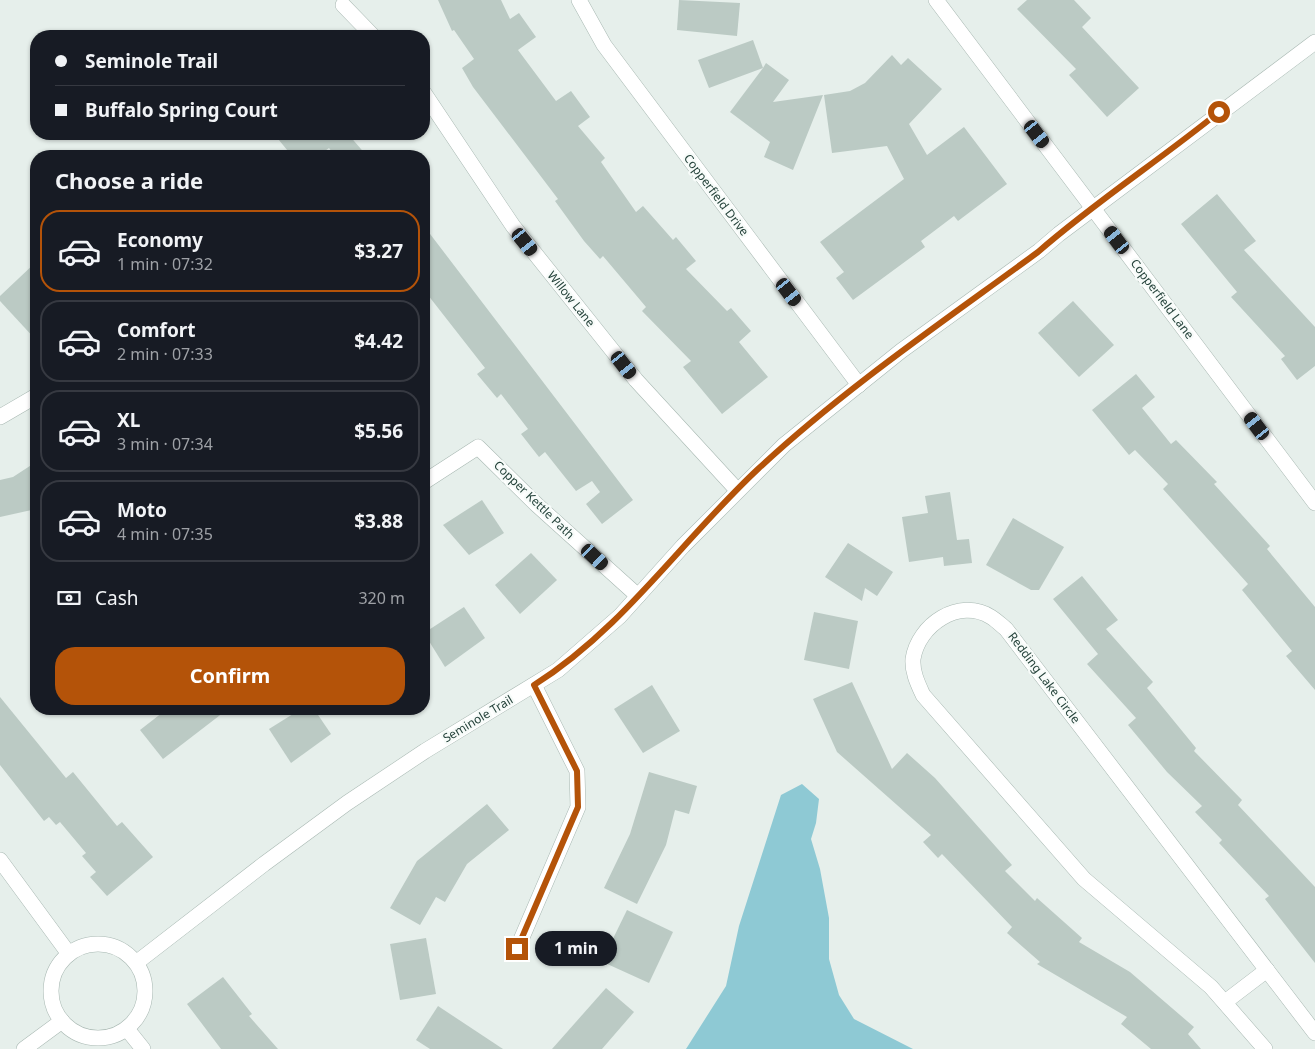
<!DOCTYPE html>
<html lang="en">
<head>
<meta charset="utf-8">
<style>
  :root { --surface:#171b24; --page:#20242c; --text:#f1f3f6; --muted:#9ea1a6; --line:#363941; --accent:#b45309 }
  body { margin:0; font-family:"Noto Sans",sans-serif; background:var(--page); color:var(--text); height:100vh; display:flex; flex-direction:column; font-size:19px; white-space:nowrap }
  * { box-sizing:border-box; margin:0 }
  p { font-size:16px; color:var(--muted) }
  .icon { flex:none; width:28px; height:28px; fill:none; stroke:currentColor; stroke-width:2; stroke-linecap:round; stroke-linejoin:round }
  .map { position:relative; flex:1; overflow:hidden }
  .drawer { position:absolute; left:30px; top:150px; width:400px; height:565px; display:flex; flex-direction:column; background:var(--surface); border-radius:20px; box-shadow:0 1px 4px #0004 }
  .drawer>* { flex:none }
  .top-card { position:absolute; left:30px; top:30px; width:400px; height:110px; border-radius:20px; box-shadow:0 1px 4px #0004; display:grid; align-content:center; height:110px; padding:0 25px; background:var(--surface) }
  .end { position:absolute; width:22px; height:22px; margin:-11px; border:6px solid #b45309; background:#fff; box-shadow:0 0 0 2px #fff }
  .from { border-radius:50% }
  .bubble { position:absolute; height:35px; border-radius:18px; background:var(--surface); box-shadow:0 1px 4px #0004; font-size:16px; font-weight:700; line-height:35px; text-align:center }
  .car { position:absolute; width:15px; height:30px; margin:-15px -8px; border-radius:6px; box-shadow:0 0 4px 1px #0007; background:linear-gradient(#222 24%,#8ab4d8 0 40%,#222 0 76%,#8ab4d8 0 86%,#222 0) }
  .top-card b { display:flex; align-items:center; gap:18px; height:48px; font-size:19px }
  .top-card b+b { border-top:1px solid var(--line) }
  .top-card i { width:12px; height:12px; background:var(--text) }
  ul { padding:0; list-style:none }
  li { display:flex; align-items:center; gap:15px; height:82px; margin:0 10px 8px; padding:0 15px; border:2px solid var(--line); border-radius:20px }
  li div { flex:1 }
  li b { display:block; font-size:19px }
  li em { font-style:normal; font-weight:700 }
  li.active { border-color:var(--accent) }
  li>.icon { width:45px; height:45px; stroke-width:1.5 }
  h2 { padding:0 25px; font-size:22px; line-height:60px }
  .pay { display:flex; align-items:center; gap:12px; height:55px; padding:0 25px; font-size:19px }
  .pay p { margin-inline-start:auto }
  .button { display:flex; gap:10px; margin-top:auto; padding:10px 25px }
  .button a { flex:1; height:58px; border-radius:20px; background:var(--accent); color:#fff; font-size:20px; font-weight:700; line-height:58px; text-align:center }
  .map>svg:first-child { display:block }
  .water { fill:#8ec9d4 }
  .building { fill:#bbcac4 }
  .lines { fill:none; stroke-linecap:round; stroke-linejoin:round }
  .minor-casing { stroke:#a8b8b2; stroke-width:16 }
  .minor { stroke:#fff; stroke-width:15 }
  .route { stroke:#b45309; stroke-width:6 }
  .labels { text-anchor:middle; stroke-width:4.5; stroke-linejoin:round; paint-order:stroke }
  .street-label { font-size:12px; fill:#24423a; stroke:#f7fbf9 }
</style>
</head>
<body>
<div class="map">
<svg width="1315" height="1049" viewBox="0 0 1315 1049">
  <rect width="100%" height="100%" fill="#e6efeb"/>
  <polygon class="water" points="802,784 819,799 816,823 811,839 820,869 829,918 829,959 839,995 854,1019 913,1049 686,1049 726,986 739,926 781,795"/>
  <g class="building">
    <polygon points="438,0 501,0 510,19 519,13 536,37 518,50 556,101 571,91 590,117 578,126 605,158 601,162 636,212 643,206 673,240 676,237 696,261 686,269 727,311 731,308 751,331 739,342 768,377 722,414 683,367 691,361 642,311 646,307 603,256 600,259 584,241 555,201 558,199 473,87 462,68 474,59 454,30 452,31"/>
    <polygon points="679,0 740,3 737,36 677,30"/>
    <polygon points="1027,0 1074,0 1091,18 1082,27 1139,88 1107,117 1069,75 1076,69 1017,9"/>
    <polygon points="753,40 763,68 766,63 789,80 773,102 823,95 793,170 764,157 770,142 730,112 763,68 709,88 698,60"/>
    <polygon points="892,55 901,65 908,58 942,89 909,124 927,155 964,127 1007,184 958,221 954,216 921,241 925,247 853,300 836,278 844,272 820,242 904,179 887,146 832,153 824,95 850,91 865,83"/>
    <polygon points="274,134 348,134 367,156 335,156 329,148 318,156 292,156"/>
    <polygon points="1217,194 1256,241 1244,250 1315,327 1315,366 1297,380 1281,359 1285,356 1231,297 1237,292 1181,224"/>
    <polygon points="424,226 633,500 602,524 586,504 600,492 592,481 576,491 545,452 539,457 521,434 528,429 501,394 497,398 477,374 485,368 424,290"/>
    <polygon points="36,262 36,340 0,301 0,296"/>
    <polygon points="1073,301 1114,345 1079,377 1038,333"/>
    <polygon points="1136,374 1155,397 1142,408 1171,444 1176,440 1217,482 1214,484 1270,546 1267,549 1315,607 1315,690 1286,656 1292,651 1242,590 1248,584 1163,489 1168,484 1135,450 1129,455 1092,410"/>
    <polygon points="36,462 36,509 0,517 0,480 13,477"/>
    <polygon points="950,492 957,540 969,539 972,563 944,566 943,557 909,562 902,517 928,513 925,496"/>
    <polygon points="482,500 504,533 469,555 443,525"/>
    <polygon points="1013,518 1064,547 1039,590 1031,590 986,565"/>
    <polygon points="848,543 893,572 877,596 865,588 862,601 825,577"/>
    <polygon points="531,553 557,580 520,614 495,585"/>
    <polygon points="1082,576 1118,620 1106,629 1153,682 1147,688 1196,748 1194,751 1242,800 1238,805 1315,887 1315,963 1265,899 1269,896 1219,843 1222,840 1195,812 1202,806 1167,772 1128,725 1136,718 1087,664 1098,654 1053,599"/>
    <polygon points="464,607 485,638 445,667 424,633"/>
    <polygon points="814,612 858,621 849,669 804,660"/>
    <polygon points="852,682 892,769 907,753 935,778 1012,865 1005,871 1035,901 1037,898 1082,938 1079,942 1130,972 1194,1027 1188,1034 1201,1049 1151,1049 1121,1024 1127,1017 1037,964 1040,962 1007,933 1012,927 942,854 938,858 923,842 931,835 837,752 813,699"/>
    <polygon points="652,685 680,731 643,753 614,709"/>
    <polygon points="0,697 66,778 73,772 117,826 122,822 153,857 107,896 90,877 96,872 82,856 86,853 60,822 56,825 49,817 44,821 0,765"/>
    <polygon points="167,709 228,709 163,759 140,730"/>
    <polygon points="301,709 314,709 331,734 291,763 269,729"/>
    <polygon points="649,772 697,786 689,814 675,810 666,845 637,904 604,888 630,834"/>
    <polygon points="487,804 509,830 467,864 445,902 436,897 420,925 390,908 417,861"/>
    <polygon points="627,910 673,932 649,983 605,963 605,955"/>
    <polygon points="426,938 436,994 400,1000 390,944"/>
    <polygon points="223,977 252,1014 249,1016 278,1049 221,1049 187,1004"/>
    <polygon points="606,988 634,1012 602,1049 552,1049"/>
    <polygon points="438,1006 503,1049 430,1049 416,1040"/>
  </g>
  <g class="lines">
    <defs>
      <g id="minor">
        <polyline points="579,0 604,45 859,385"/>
        <polyline points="936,0 1315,503"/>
        <polyline points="343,5 373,36"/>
        <polyline points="424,93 513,226 636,380 737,490"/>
        <polyline points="0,417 36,396"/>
        <polyline points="424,482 478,447 537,505 638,596"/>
        <polyline points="0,860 69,954"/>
        <circle cx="98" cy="991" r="47"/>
        <polyline points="517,949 578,807 577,771 534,685"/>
        <polyline points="136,963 264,864 347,803 425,751 558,670 620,616 683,546 784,445 901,351 1039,251 1059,234 1315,42"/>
        <polyline points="1225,1002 1267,970"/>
        <polyline points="127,1029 143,1049"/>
        <polyline points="24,1049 62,1021"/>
        <path d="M 1265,1049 L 1211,987 L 1084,879 L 923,695 C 918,684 912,672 913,659 C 918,625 959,597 991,617 C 996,620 1001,625 1006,629 L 1315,1033"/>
      </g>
    </defs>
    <use href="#minor" class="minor-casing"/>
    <use href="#minor" class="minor"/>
  </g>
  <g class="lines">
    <path class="route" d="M 517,949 L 578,807 L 577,771 L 534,685 C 623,629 682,540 758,469 C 845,388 944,321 1038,252 C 1095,202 1160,160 1219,112"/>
  </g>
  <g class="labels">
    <g class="street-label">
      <text transform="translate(716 195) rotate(53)" y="4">Copperfield Drive</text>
      <text transform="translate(571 299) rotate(51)" y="4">Willow Lane</text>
      <text transform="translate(1162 299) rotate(53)" y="4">Copperfield Lane</text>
      <text transform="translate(534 500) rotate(44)" y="4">Copper Kettle Path</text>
      <text transform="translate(1044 678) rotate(53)" y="4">Redding Lake Circle</text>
      <text transform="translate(478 719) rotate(-31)" y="4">Seminole Trail</text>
    </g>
  </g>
</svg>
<i class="end from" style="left:1219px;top:112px"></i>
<i class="end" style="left:517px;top:949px"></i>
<div class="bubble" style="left:535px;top:931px;width:82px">1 min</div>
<i class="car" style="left:1037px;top:134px;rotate:143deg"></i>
<i class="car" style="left:1117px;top:240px;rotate:323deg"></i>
<i class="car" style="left:525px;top:242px;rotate:141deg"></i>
<i class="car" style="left:789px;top:292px;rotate:143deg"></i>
<i class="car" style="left:624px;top:365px;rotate:142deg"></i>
<i class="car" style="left:1257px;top:426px;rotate:323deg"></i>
<i class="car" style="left:595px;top:557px;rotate:133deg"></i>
<div class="top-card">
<b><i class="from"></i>Seminole Trail</b>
<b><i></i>Buffalo Spring Court</b>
</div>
<section class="drawer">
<h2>Choose a ride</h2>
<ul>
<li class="active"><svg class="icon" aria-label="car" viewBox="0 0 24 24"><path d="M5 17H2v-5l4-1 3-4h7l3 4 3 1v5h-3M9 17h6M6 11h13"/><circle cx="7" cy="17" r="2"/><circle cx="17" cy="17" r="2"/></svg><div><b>Economy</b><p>1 min · 07:32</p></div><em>$3.27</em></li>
<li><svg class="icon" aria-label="car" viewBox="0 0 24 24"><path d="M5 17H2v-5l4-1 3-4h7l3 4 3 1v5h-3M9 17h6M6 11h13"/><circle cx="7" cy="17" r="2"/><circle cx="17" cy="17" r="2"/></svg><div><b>Comfort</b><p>2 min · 07:33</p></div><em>$4.42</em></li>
<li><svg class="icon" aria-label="car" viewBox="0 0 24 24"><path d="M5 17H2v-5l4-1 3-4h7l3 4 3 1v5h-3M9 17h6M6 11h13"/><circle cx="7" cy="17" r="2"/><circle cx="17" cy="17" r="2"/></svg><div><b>XL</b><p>3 min · 07:34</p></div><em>$5.56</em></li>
<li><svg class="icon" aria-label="car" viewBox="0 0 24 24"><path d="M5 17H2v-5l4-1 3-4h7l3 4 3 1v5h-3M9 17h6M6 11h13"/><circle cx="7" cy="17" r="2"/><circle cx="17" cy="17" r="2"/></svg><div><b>Moto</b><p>4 min · 07:35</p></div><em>$3.88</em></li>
</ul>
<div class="pay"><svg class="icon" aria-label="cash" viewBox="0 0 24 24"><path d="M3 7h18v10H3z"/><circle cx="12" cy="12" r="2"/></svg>Cash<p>320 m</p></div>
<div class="button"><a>Confirm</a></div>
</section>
</div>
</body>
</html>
